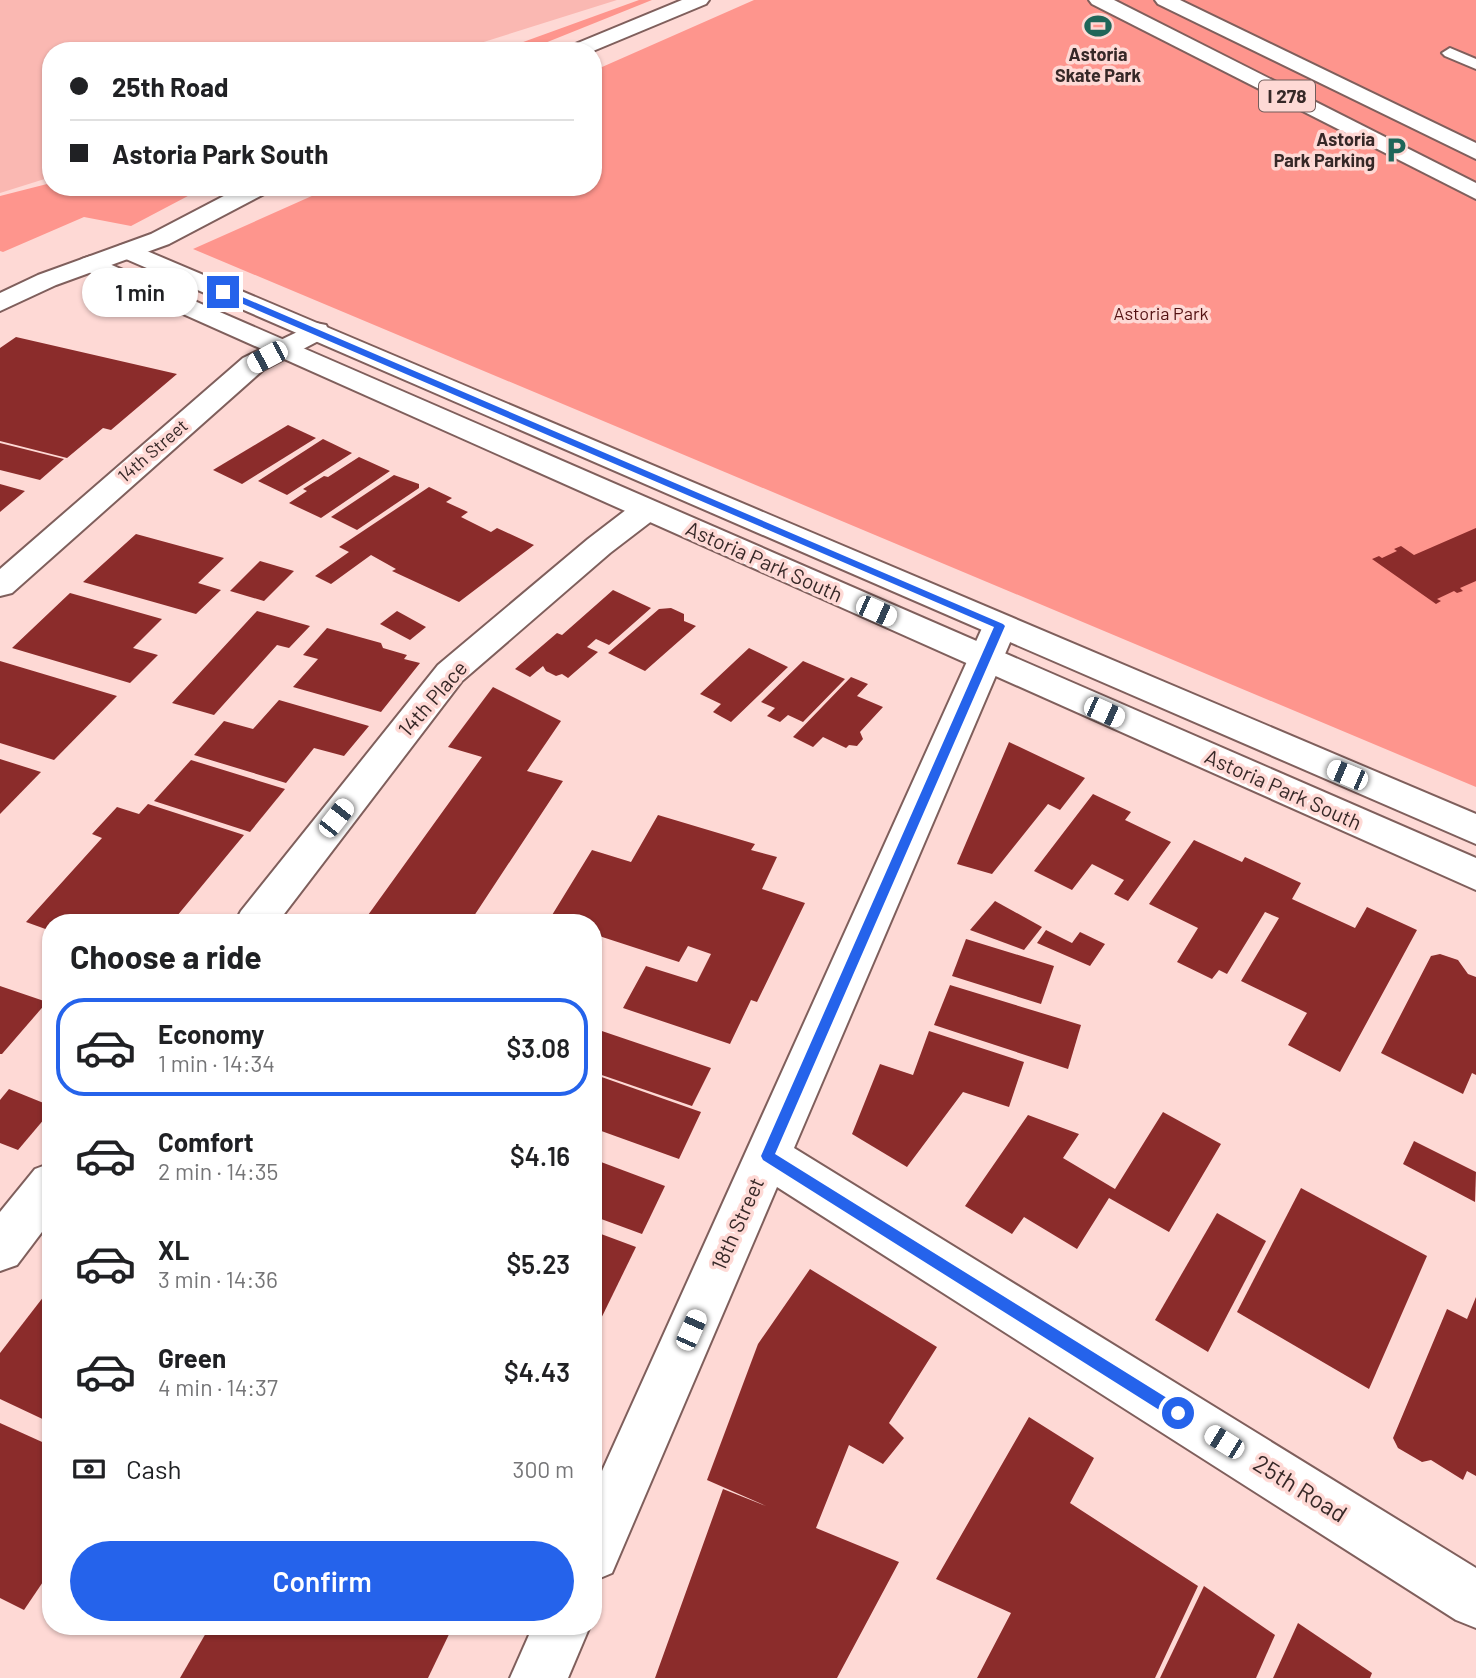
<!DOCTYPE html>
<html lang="en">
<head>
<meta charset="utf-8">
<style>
  :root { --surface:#fff; --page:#f2f2f2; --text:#202124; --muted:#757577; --line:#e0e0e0; --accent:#2563eb }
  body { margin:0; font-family:Barlow,sans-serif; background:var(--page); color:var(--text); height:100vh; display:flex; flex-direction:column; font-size:26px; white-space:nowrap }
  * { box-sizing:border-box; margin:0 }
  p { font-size:23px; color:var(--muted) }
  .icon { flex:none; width:38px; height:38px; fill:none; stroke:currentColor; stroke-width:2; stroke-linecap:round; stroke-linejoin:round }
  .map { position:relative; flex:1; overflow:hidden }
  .panel { position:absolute; left:42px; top:914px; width:560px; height:721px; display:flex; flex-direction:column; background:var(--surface); border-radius:28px; box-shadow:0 2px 5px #0004 }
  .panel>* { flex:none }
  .top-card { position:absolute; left:42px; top:42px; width:560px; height:154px; border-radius:28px; box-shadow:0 2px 5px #0004; display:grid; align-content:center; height:154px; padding:0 28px; background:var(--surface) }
  .end { position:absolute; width:32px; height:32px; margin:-16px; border:9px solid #2563eb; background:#fff; box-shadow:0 0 0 4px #fff }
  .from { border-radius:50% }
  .bubble { position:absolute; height:49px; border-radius:24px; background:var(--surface); box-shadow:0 2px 5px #0004; font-size:23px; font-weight:600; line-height:49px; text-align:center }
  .car { position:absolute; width:21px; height:42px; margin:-21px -10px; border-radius:9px; box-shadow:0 0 5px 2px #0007; background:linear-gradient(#fff 24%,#345 0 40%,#fff 0 76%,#345 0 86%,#fff 0) }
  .top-card b { display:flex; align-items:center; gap:24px; height:66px; font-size:26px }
  .top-card b+b { border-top:2px solid var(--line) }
  .top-card i { width:18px; height:18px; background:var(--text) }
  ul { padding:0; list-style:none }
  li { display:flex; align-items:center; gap:21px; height:98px; margin:0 14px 10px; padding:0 14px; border:4px solid transparent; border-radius:28px }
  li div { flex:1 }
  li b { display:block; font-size:26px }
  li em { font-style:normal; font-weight:600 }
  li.selected { border-color:var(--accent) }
  li>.icon { width:63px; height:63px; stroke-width:1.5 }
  h2 { padding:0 28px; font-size:32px; line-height:84px }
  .pay { display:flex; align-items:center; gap:18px; height:77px; padding:0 28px; font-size:26px }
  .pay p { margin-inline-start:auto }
  .action { display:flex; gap:14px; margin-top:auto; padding:14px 28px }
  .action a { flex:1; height:80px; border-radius:42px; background:var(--accent); color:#fff; font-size:28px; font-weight:600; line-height:80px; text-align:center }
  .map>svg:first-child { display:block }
  .green { fill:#fe958d }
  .water { fill:#fab8b2 }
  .building { fill:#8b2c2b }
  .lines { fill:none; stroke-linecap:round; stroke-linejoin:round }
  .lane-casing { stroke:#7f5f5c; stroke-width:4 }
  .street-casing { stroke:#7f5f5c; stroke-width:4 }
  .secondary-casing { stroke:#7f5f5c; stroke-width:4 }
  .highway-casing { stroke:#7f5f5c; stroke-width:4 }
  .lane { fill:#fff; fill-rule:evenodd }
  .street { fill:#fff; fill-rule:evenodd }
  .secondary { fill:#fff; fill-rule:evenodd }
  .highway { fill:#fff; fill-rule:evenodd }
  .route { fill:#2563eb }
  .labels { text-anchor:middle; stroke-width:7; stroke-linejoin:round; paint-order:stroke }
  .far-poi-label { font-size:18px; font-weight:bold; fill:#362827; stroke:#fed9d5 }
  .far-park-label { font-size:18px; fill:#531213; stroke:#fed9d5 }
  .far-street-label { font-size:18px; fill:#362827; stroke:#fed9d5 }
  .shield { fill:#fed9d5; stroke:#725d5b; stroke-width:2 }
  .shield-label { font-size:19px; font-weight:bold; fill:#362827 }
  .street-label { font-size:21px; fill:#362827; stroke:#fed9d5 }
  .near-street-label { font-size:24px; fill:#362827; stroke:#fed9d5 }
</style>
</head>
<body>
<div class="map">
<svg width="1476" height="1678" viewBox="0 0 1476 1678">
  <rect width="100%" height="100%" fill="#fed9d5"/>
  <g class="green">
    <polygon points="639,0 652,0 525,51 498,51"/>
    <polygon points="754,0 1476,0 1476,787 193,249 332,187 593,187 593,71"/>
    <polygon points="51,183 51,187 205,187 131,226 84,217 3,252 0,251 0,196"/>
  </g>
  <polygon class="water" points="0,0 617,0 455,51 51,51 51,177 0,193"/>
  <g class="building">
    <polygon points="16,337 177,374 111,430 103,428 67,458 0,441 0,348"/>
    <polygon points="288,425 316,438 242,484 213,470"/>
    <polygon points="323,439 352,453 287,495 258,481"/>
    <polygon points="0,443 64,459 40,480 0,470"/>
    <polygon points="359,457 390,471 321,518 289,503 307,491 303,489 324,476 328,477"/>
    <polygon points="394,475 419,484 419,488 357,530 331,517"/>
    <polygon points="0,484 25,491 0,512"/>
    <polygon points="429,487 452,498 446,502 468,512 461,517 491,532 497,528 534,545 459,602 392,571 396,569 371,555 331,584 315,576 349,552 339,547"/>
    <polygon points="1476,528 1476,581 1460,588 1463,591 1457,593 1454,591 1437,599 1441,601 1436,604 1372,559 1379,556 1382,558 1397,551 1394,549 1401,546 1414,555"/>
    <polygon points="136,534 224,558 198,583 221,590 196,614 83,582"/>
    <polygon points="260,561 294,571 264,601 230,591"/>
    <polygon points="613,590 651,608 609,645 596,639 587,647 598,652 568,678 562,674 556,676 546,671 543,666 530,677 515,669 557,633 562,635"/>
    <polygon points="70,593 162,619 133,648 158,655 130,683 12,648"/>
    <polygon points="671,608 684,614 684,621 696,626 645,671 608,653 659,609"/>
    <polygon points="257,611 310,626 289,648 277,645 214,715 172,703"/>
    <polygon points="397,611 426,627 410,640 380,624"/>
    <polygon points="327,628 381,643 383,648 407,655 404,659 420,663 381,712 293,687 318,659 303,655"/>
    <polygon points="749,648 788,667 731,722 713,712 721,704 700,694"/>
    <polygon points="0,661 117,696 54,760 0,743"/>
    <polygon points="803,661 845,679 803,722 788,715 780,722 767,716 775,708 761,702"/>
    <polygon points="851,677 868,684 857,696 883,707 860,732 863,739 857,746 849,745 846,748 823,737 813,747 793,737"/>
    <polygon points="493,687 561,721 527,771 563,781 470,922 363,922 482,757 448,747"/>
    <polygon points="279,700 369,726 344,756 314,748 286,783 194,755 224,721 253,729"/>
    <polygon points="1009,742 1085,778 1060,810 1048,804 992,874 957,864"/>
    <polygon points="0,759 41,772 0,814"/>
    <polygon points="191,760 285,789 250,832 154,801"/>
    <polygon points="1093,794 1131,812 1125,820 1171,842 1128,901 1114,894 1124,880 1092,864 1072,890 1034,871"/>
    <polygon points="148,804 244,835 172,922 51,922 51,931 26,922 102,838 92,834 117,807 139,814"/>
    <polygon points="658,815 755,844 751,850 777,857 762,889 805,903 757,1002 751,1000 730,1044 623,1008 646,966 697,982 711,954 688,946 679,962 593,934 593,922 549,920 592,850 631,862"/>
    <polygon points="1194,840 1242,862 1245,857 1301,883 1292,899 1355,928 1367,907 1417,930 1340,1072 1288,1045 1307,1013 1241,981 1279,918 1265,912 1227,974 1219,970 1212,979 1177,962 1198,928 1149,904"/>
    <polygon points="995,901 1042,927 1024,950 970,930"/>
    <polygon points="1046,930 1072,943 1080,932 1105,944 1090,966 1037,943"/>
    <polygon points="966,939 1054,966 1041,1004 952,976"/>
    <polygon points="1440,954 1458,960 1468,974 1476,977 1476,1075 1472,1073 1463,1094 1381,1053 1431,956"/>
    <polygon points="950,985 1081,1025 1068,1069 934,1025"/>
    <polygon points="0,986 47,1002 2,1054 0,1054"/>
    <polygon points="593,1028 711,1068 692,1106 593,1072"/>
    <polygon points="929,1031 1024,1062 1009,1107 963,1092 907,1167 852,1134 880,1064 913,1075"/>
    <polygon points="593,1074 701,1112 679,1159 593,1128"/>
    <polygon points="9,1089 51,1106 51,1111 18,1150 0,1143 0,1100"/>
    <polygon points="1163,1112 1221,1144 1169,1232 1109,1198 1077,1249 1024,1217 1012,1234 965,1206 1028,1115 1079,1134 1063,1158 1115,1189"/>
    <polygon points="1414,1141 1476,1172 1475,1202 1403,1164"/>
    <polygon points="593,1159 665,1186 642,1234 593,1216"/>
    <polygon points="1301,1188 1427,1256 1369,1389 1237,1312"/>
    <polygon points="1217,1213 1266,1241 1208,1352 1155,1320"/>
    <polygon points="593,1231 636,1247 593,1335"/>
    <polygon points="810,1269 937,1347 889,1423 904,1438 883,1464 849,1445 816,1528 899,1562 837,1678 655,1678 723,1489 766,1506 707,1480 758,1344"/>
    <polygon points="51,1287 51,1423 0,1399 0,1353"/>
    <polygon points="1476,1297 1476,1476 1467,1471 1463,1480 1431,1460 1422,1462 1398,1448 1393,1438 1447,1309 1467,1319"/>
    <polygon points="1029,1417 1094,1458 1070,1503 1198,1586 1155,1678 977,1678 1011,1613 936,1579"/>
    <polygon points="0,1423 51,1446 51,1570 24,1610 0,1598"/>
    <polygon points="1204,1586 1275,1635 1256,1678 1160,1678"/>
    <polygon points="1298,1623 1372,1673 1370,1678 1273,1678"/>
    <polygon points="210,1626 453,1626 428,1678 180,1678"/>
  </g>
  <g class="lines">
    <defs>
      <polygon id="lane" points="1450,48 1476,59 1476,69 1445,56 1442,53"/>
      <g id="street">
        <polygon points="682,0 709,0 706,4 593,51 565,51 568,47"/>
        <polygon points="241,187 272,187 268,192 169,244 56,285 0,311 0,293 38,275 151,234"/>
        <polygon points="316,323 326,325 329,331 326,337 263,370 12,593 0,596 0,569 243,358"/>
        <polygon points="646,501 657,503 662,510 657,517 610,553 462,681 278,922 235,922 241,911 438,665 588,539 635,503"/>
        <polygon points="1000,615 1012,618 1017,626 794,1148 1476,1568 1476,1628 1456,1620 777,1187 612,1573 593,1581 593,1491 983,626 988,618"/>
        <polygon points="51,1163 51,1220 17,1265 0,1271 0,1212 35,1169"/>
        <polygon points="533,1626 590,1626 568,1678 510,1678"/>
      </g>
      <g id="secondary">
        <polygon points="128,243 1476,814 1476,844 119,256 115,251 119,246"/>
        <polygon points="91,256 1476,858 1476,890 82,269 78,264 82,259"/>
      </g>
      <g id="highway">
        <polygon points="1089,0 1114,0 1476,183 1476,199 1092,4"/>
        <polygon points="1155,0 1180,0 1476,143 1476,159 1158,4"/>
      </g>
    </defs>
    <use href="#lane" class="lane-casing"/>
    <use href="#street" class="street-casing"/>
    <use href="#secondary" class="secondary-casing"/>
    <use href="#highway" class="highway-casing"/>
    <use href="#lane" class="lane"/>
    <use href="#street" class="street"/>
    <use href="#secondary" class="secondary"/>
    <use href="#highway" class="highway"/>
  </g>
  <polygon class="route" points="220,290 226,290 1003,624 1005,626 775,1154 1183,1408 1185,1413 1183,1418 1178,1421 1172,1418 763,1160 761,1156 994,627 220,294"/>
  <defs>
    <symbol id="stadium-bare" viewBox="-9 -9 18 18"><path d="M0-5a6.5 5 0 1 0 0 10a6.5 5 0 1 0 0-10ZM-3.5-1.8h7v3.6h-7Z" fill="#1f6659" stroke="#fed9d5" stroke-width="2.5" paint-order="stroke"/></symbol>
    <symbol id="parking-bare" viewBox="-9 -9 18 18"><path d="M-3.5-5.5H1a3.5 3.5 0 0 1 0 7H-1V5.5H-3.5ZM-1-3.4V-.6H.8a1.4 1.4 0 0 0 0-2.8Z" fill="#1f6659" stroke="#fed9d5" stroke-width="2.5" paint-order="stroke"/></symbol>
  </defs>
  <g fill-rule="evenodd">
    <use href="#stadium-bare" x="1079" y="7" width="38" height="38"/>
    <use href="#parking-bare" x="1377" y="131" width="38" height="38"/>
  </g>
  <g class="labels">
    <g class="far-poi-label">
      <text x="1098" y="61">Astoria<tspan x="1098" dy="21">Skate Park</tspan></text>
      <text x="1375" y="146" text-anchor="end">Astoria<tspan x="1375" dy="21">Park Parking</tspan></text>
    </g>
    <g class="far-park-label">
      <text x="1161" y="320">Astoria Park</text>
    </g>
    <g class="far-street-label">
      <text transform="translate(153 451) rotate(-41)" y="6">14th Street</text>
    </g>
    <rect class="shield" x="1259" y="80.5" width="56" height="31" rx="5"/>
    <g class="shield-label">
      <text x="1287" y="103">I 278</text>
    </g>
    <g class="street-label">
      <text transform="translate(764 562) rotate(24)" y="7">Astoria Park South</text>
      <text transform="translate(433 699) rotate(-49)" y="7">14th Place</text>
      <text transform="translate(1283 790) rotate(24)" y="7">Astoria Park South</text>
      <text transform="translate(738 1224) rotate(-66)" y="7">18th Street</text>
    </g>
    <g class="near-street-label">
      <text transform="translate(1300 1489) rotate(32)" y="8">25th Road</text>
    </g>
  </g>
</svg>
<i class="end from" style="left:1178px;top:1413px"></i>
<i class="end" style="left:223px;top:292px"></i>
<div class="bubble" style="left:82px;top:268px;width:116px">1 min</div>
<i class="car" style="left:267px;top:357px;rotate:242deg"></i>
<i class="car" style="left:876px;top:611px;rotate:114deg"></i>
<i class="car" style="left:1104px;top:712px;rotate:114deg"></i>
<i class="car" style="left:1347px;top:775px;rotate:293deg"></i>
<i class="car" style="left:336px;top:818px;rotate:38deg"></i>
<i class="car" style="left:691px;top:1330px;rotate:24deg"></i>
<i class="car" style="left:1224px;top:1442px;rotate:302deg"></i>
<div class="top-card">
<b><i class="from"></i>25th Road</b>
<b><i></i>Astoria Park South</b>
</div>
<section class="panel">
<h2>Choose a ride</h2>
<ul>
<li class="selected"><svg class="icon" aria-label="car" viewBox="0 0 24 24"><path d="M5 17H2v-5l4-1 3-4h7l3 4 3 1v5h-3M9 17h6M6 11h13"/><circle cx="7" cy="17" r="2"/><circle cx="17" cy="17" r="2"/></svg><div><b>Economy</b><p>1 min · 14:34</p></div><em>$3.08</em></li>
<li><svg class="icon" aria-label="car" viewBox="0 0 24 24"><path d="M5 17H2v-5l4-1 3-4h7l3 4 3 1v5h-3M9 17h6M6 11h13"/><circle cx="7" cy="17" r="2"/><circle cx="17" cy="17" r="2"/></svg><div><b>Comfort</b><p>2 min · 14:35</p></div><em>$4.16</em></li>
<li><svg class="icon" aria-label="car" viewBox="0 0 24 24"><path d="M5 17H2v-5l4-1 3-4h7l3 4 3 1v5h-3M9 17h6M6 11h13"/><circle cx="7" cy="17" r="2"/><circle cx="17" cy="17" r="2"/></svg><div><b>XL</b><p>3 min · 14:36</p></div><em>$5.23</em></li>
<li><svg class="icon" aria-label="car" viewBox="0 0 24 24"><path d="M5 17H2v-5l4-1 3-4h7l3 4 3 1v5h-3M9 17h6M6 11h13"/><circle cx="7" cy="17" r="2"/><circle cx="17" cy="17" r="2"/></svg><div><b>Green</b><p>4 min · 14:37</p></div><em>$4.43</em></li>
</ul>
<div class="pay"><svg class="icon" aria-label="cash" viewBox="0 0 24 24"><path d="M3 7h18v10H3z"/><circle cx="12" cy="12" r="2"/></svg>Cash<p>300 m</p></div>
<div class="action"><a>Confirm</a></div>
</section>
</div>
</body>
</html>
